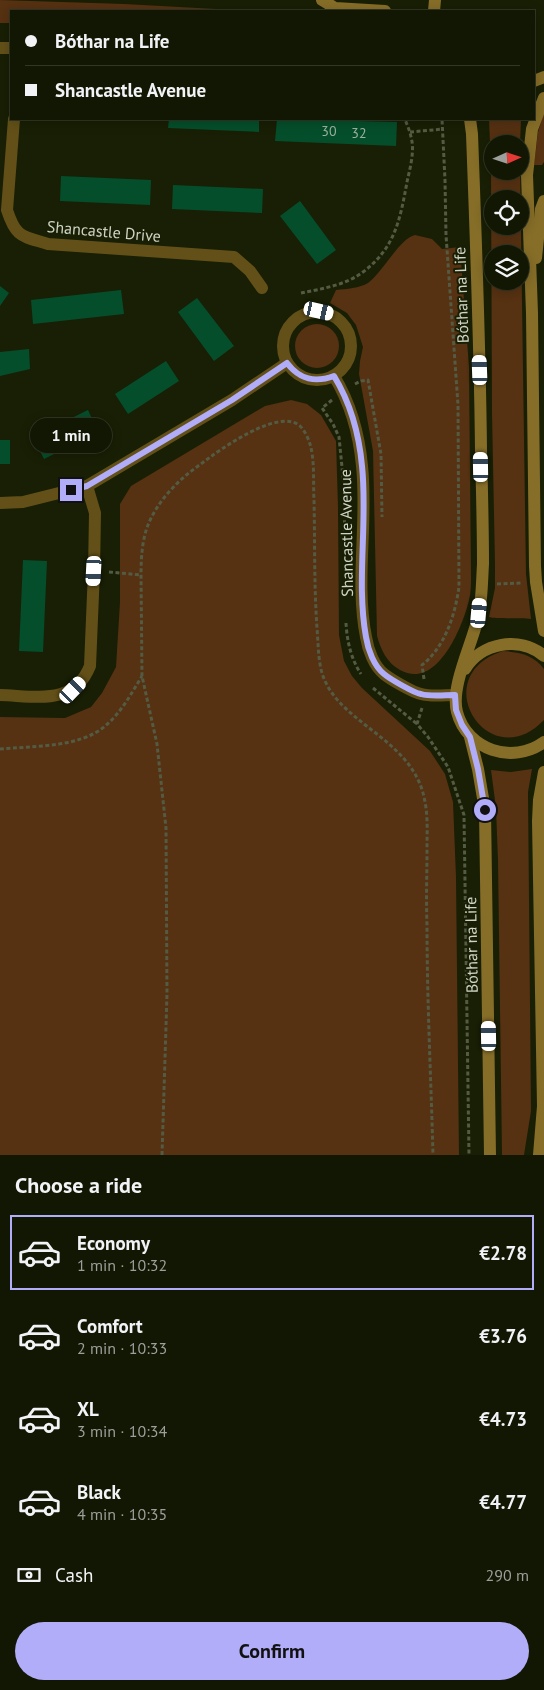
<!DOCTYPE html>
<html lang="en">
<head>
<meta charset="utf-8">
<style>
  :root { --surface:#121703; --page:#1b200d; --text:#f1f3f6; --muted:#9c9f9a; --line:#313625; --accent:#b2adf9 }
  body { margin:0; font-family:"PT Sans",sans-serif; background:var(--page); color:var(--text); height:100vh; display:flex; flex-direction:column; font-size:19px; white-space:nowrap }
  * { box-sizing:border-box; margin:0 }
  p { font-size:16px; color:var(--muted) }
  .icon { flex:none; width:28px; height:28px; fill:none; stroke:currentColor; stroke-width:2; stroke-linecap:round; stroke-linejoin:round }
  .map { position:relative; height:1155px; overflow:hidden }
  .panel { display:flex; flex-direction:column; background:var(--surface); flex:1 }
  .panel>* { flex:none }
  .hud { position:absolute; left:10px; top:10px; width:525px; height:110px; border-radius:0px; box-shadow:0 2px 12px #0003,0 0 0 1px var(--line); display:grid; align-content:center; height:110px; padding:0 15px; background:var(--surface) }
  .needle { width:32px; rotate:87deg }
  .buttons { position:absolute; left:484px; top:135px; display:grid; gap:10px }
  .buttons a { display:grid; place-items:center; width:45px; height:45px; border-radius:50%; background:var(--surface); box-shadow:0 2px 12px #0003,0 0 0 1px var(--line); font-size:25px }
  .end { position:absolute; width:22px; height:22px; margin:-11px; border:6px solid #b2adf9; background:#111; box-shadow:0 0 0 2px #111 }
  .from { border-radius:50% }
  .bubble { position:absolute; height:35px; border-radius:18px; background:var(--surface); box-shadow:0 2px 12px #0003,0 0 0 1px var(--line); font-size:16px; font-weight:700; line-height:35px; text-align:center }
  .car { position:absolute; width:15px; height:30px; margin:-15px -8px; border-radius:6px; box-shadow:0 0 4px 1px #0007; background:linear-gradient(#fff 24%,#345 0 40%,#fff 0 76%,#345 0 86%,#fff 0) }
  .hud b { display:flex; align-items:center; gap:18px; height:48px; font-size:19px }
  .hud b+b { border-top:1px solid var(--line) }
  .hud i { width:12px; height:12px; background:var(--text) }
  ul { padding:0; list-style:none }
  li { display:flex; align-items:center; gap:15px; height:75px; margin:0 10px 8px; padding:0 5px; border:2px solid transparent; border-radius:0px }
  li div { flex:1 }
  li b { display:block; font-size:19px }
  li em { font-style:normal; font-weight:700 }
  li.selected { border-color:var(--accent) }
  li>.icon { width:45px; height:45px; stroke-width:1.5 }
  h2 { padding:0 15px; font-size:22px; line-height:60px }
  .pay { display:flex; align-items:center; gap:12px; height:55px; padding:0 15px; font-size:19px }
  .pay p { margin-inline-start:auto }
  .button { display:flex; gap:10px; margin-top:auto; padding:10px 15px }
  .button a { flex:1; height:58px; border-radius:30px; background:var(--accent); color:#111; font-size:20px; font-weight:700; line-height:58px; text-align:center }
  .map>svg:first-child { display:block }
  .green { fill:#563112; fill-rule:evenodd }
  .building { fill:#054e2b }
  .lines { fill:none; stroke-linecap:round; stroke-linejoin:round }
  .path { stroke:#545b43; stroke-width:3; stroke-dasharray:4 2.5; stroke-linecap:butt }
  .street { stroke:#635018; stroke-width:12 }
  .secondary { stroke:#866e28; stroke-width:12 }
  .route { stroke:#b2adf9; stroke-width:6 }
  .labels { text-anchor:middle; stroke-width:4; stroke-linejoin:round; paint-order:stroke }
  .number-label { font-size:14px; fill:#9cb29e }
  .street-label { font-size:16px; fill:#ced4c4; stroke:#181f04 }
</style>
</head>
<body>
<div class="map">
<svg width="544" height="1155" viewBox="0 0 544 1155">
  <rect width="100%" height="100%" fill="#181f04"/>
  <g class="green">
    <polygon points="0,0 124,4 253,11 11,11 11,23 0,23"/>
    <polygon points="544,113 544,162 542,165 534,165 538,132"/>
    <path d="M 489,119 L 521,119 L 520,144 L 492,144 L 492,171 L 520,171 L 520,166 L 526,574 L 531,619 C 522,618 493,619 489,617 L 495,588 L 495,564 L 492,414 L 491,167 ZM 492,199 L 520,199 L 520,226 L 492,226 ZM 492,254 L 520,254 L 520,281 L 492,281 Z"/>
    <path d="M 415,235 L 432,239 L 442,249 L 460,247 L 469,367 L 471,576 C 471,584 471,592 469,600 C 463,626 437,691 400,670 C 387,663 381,650 377,636 L 373,451 L 359,374 L 360,361 L 363,347 L 356,325 L 347,313 L 330,303 L 336,290 C 346,289 360,288 368,283 C 383,272 400,238 415,235 Z"/>
    <circle cx="317" cy="346" r="22"/>
    <polygon points="291,400 307,404 321,415 336,441 338,507 339,635 344,661 352,676 362,688 430,751 445,774 453,802 456,877 459,1155 0,1155 0,717 65,718 91,707 102,693 116,667 120,602 120,504 131,486 265,406"/>
    <path d="M 503,651 C 519,652 534,655 544,669 L 544,720 C 489,778 424,676 503,651 Z"/>
    <polygon points="532,769 528,792 531,1111 524,1155 502,1155 498,861 496,808 491,770 511,772"/>
  </g>
  <g class="building">
    <polygon points="169,119 259,119 259,132 168,128"/>
    <polygon points="277,119 397,122 396,146 275,141"/>
    <polygon points="61,176 151,180 150,205 60,201"/>
    <polygon points="173,185 263,189 262,213 172,209"/>
    <polygon points="300,201 336,250 317,264 280,216"/>
    <polygon points="0,286 9,293 0,306"/>
    <polygon points="121,290 124,314 33,324 31,300"/>
    <polygon points="197,298 234,346 214,361 178,312"/>
    <polygon points="29,349 30,369 0,376 0,352"/>
    <polygon points="166,361 179,381 128,414 115,394"/>
    <polygon points="88,410 98,432 44,459 33,437"/>
    <rect x="0" y="440" width="10" height="24"/>
    <polygon points="23,560 47,561 43,652 19,651"/>
  </g>
  <g class="lines">
    <g class="path">
      <polyline points="410,132 444,129"/>
      <path d="M 301,293 C 321,289 346,285 363,272 C 395,248 400,220 407,182 C 410,168 415,151 411,137 C 410,131 407,125 405,119"/>
      <polyline points="355,384 361,381 368,380 381,454 382,517"/>
      <polyline points="332,400 322,408 333,424 339,437 344,487 345,552"/>
      <polyline points="109,572 141,575"/>
      <polyline points="497,584 521,583"/>
      <path d="M 346,623 C 347,641 351,659 361,674"/>
      <path d="M 424,679 L 422,665 C 445,647 455,615 459,587 L 458,405 L 446,235 L 445,180 L 442,119"/>
      <polyline points="373,688 417,724"/>
      <polyline points="422,708 417,724 428,737 448,767 464,815 469,1155"/>
      <path d="M 0,749 C 32,746 80,748 105,726 C 121,713 131,694 142,676"/>
      <path d="M 162,1155 L 167,994 L 166,828 L 157,744 L 142,676 L 141,575 C 141,559 142,540 148,525 C 158,500 179,479 201,464 C 219,450 279,407 300,426 C 305,431 308,438 310,444 C 315,461 313,483 314,500 C 315,543 314,586 317,628 C 318,640 318,652 320,664 C 329,724 414,734 425,802 C 428,817 427,833 427,848 C 427,874 426,899 427,925 C 427,1002 431,1078 433,1155"/>
    </g>
    <g class="street">
      <polyline points="0,48 11,48"/>
      <path d="M 14,119 L 7,210 C 16,238 22,236 48,244 L 234,257 L 250,271 L 262,288"/>
      <circle cx="317" cy="346" r="34"/>
      <path d="M 334,376 C 351,404 359,433 362,466 C 368,522 355,582 366,637 C 368,650 374,666 384,674 C 390,679 414,693 421,694 C 431,697 445,695 455,695"/>
      <polyline points="0,503 23,502 87,486 232,400 287,363"/>
      <path d="M 0,695 C 36,696 74,706 90,666 L 94,571 L 95,513 L 87,486"/>
    </g>
    <g class="secondary">
      <polyline points="322,0 335,8 385,11"/>
      <polyline points="434,11 435,0"/>
      <polyline points="534,81 544,77"/>
      <polyline points="544,98 532,129 527,175 532,313 535,566 536,582 544,631"/>
      <path d="M 470,119 L 472,134 C 476,240 480,345 481,451 C 482,489 483,527 483,564 C 482,580 482,598 479,613 C 474,641 450,685 457,712 C 467,750 512,765 544,742"/>
      <polyline points="536,258 541,209 544,201"/>
      <path d="M 465,669 C 481,643 520,635 544,656"/>
      <polyline points="470,737 478,769 485,810 490,1155"/>
      <polyline points="539,1155 543,1106 538,821 539,800 544,772"/>
    </g>
  </g>
  <g class="lines">
    <path class="route" d="M 71,490 L 87,486 L 232,400 L 287,363 C 300,380 315,383 334,376 C 351,404 359,433 362,466 C 368,522 356,582 366,637 C 368,650 374,666 384,674 C 390,679 414,693 421,694 C 431,697 445,695 455,695 L 456,710 L 462,725 L 470,737 L 478,769 L 485,810"/>
  </g>
  <g class="labels">
    <g class="number-label">
      <text x="329" y="136">30</text>
      <text x="359" y="138">32</text>
    </g>
    <g class="street-label">
      <text transform="translate(104 231) rotate(5)" y="6">Shancastle Drive</text>
      <text transform="translate(461 295) rotate(-92)" y="6">Bóthar na Life</text>
      <text transform="translate(346 533) rotate(-91)" y="6">Shancastle Avenue</text>
      <text transform="translate(471 945) rotate(-91)" y="6">Bóthar na Life</text>
    </g>
  </g>
</svg>
<div class="buttons">
<a><svg class="needle" viewBox="-14 -14 28 28"><path d="M0-13l5 13h-10z" fill="#e53935"/><path d="M0 13l5-13h-10z" fill="#9c9f9a"/></svg></a>
<a><svg class="icon" aria-label="locate" viewBox="0 0 24 24"><circle cx="12" cy="12" r="6"/><path d="M12 2v4M12 18v4M2 12h4M18 12h4"/></svg></a>
<a><svg class="icon" aria-label="layers" viewBox="0 0 24 24"><path d="M12 4l9 5-9 5-9-5zM3 14l9 5 9-5"/></svg></a>
</div>
<i class="end from" style="left:485px;top:810px"></i>
<i class="end" style="left:71px;top:490px"></i>
<div class="bubble" style="left:30px;top:418px;width:82px">1 min</div>
<i class="car" style="left:319px;top:311px;rotate:103deg"></i>
<i class="car" style="left:480px;top:370px;rotate:358deg"></i>
<i class="car" style="left:481px;top:467px;rotate:359deg"></i>
<i class="car" style="left:94px;top:571px;rotate:183deg"></i>
<i class="car" style="left:479px;top:613px;rotate:5deg"></i>
<i class="car" style="left:73px;top:690px;rotate:44deg"></i>
<i class="car" style="left:489px;top:1036px;rotate:359deg"></i>
<div class="hud">
<b><i class="from"></i>Bóthar na Life</b>
<b><i></i>Shancastle Avenue</b>
</div>
</div>
<section class="panel">
<h2>Choose a ride</h2>
<ul>
<li class="selected"><svg class="icon" aria-label="car" viewBox="0 0 24 24"><path d="M5 17H2v-5l4-1 3-4h7l3 4 3 1v5h-3M9 17h6M6 11h13"/><circle cx="7" cy="17" r="2"/><circle cx="17" cy="17" r="2"/></svg><div><b>Economy</b><p>1 min · 10:32</p></div><em>€2.78</em></li>
<li><svg class="icon" aria-label="car" viewBox="0 0 24 24"><path d="M5 17H2v-5l4-1 3-4h7l3 4 3 1v5h-3M9 17h6M6 11h13"/><circle cx="7" cy="17" r="2"/><circle cx="17" cy="17" r="2"/></svg><div><b>Comfort</b><p>2 min · 10:33</p></div><em>€3.76</em></li>
<li><svg class="icon" aria-label="car" viewBox="0 0 24 24"><path d="M5 17H2v-5l4-1 3-4h7l3 4 3 1v5h-3M9 17h6M6 11h13"/><circle cx="7" cy="17" r="2"/><circle cx="17" cy="17" r="2"/></svg><div><b>XL</b><p>3 min · 10:34</p></div><em>€4.73</em></li>
<li><svg class="icon" aria-label="car" viewBox="0 0 24 24"><path d="M5 17H2v-5l4-1 3-4h7l3 4 3 1v5h-3M9 17h6M6 11h13"/><circle cx="7" cy="17" r="2"/><circle cx="17" cy="17" r="2"/></svg><div><b>Black</b><p>4 min · 10:35</p></div><em>€4.77</em></li>
</ul>
<div class="pay"><svg class="icon" aria-label="cash" viewBox="0 0 24 24"><path d="M3 7h18v10H3z"/><circle cx="12" cy="12" r="2"/></svg>Cash<p>290 m</p></div>
<div class="button"><a>Confirm</a></div>
</section>
</body>
</html>
